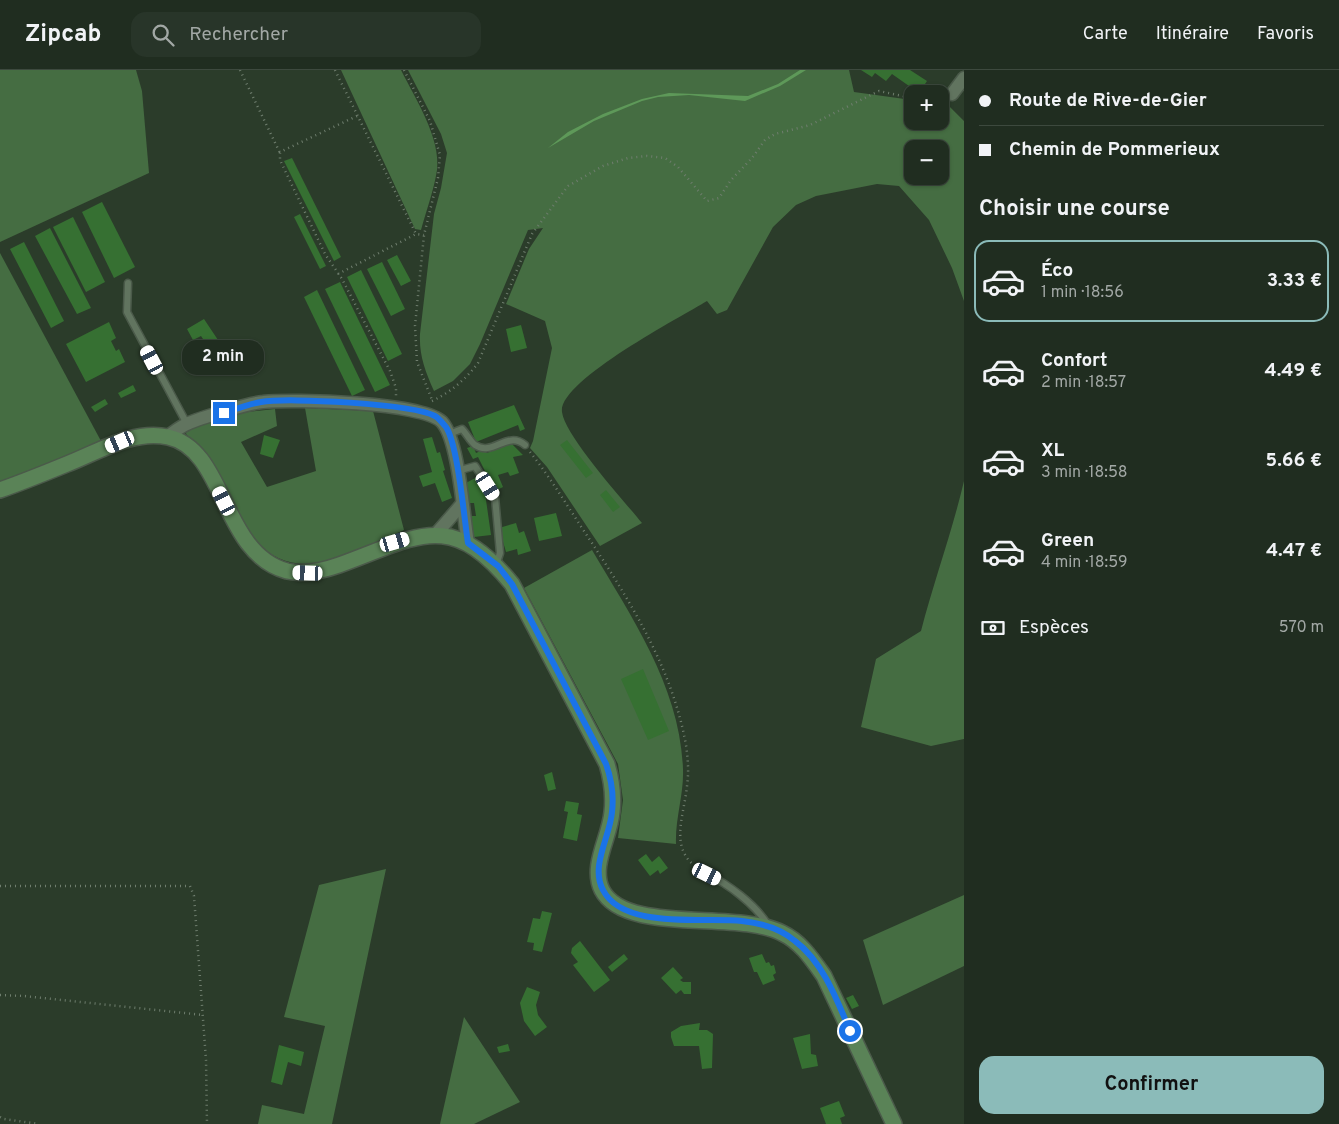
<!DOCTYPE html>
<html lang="fr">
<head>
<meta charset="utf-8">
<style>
  :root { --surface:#202d20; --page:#283529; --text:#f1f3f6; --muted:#a2a8a5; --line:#3d493e; --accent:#8bbbb9 }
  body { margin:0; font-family:Overpass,sans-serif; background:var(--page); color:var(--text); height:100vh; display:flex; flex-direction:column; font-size:19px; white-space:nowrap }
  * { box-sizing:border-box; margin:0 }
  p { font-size:16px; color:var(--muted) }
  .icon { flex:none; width:28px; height:28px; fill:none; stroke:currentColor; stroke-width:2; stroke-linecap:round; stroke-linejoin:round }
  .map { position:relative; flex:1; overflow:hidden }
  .drawer { display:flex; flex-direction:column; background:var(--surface); width:375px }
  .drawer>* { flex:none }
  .top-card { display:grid; align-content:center; height:110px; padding:0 15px; background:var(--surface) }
  .buttons { position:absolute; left:904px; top:15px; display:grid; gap:10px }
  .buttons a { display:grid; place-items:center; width:45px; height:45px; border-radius:10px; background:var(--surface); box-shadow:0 1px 4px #0004,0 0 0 1px var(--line); font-size:25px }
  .end { position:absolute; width:22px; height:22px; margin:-11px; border:6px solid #1a73e8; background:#fff; box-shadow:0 0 0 2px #fff }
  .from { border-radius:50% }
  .bubble { position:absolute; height:35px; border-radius:15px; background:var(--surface); box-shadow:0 1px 4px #0004,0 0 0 1px var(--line); font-size:16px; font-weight:700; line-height:35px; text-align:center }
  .car { position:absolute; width:15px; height:30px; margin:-15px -8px; border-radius:6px; box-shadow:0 0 4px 1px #0007; background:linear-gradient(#fff 24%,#345 0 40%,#fff 0 76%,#345 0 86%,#fff 0) }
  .top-card b { display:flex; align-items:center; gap:18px; height:48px; font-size:19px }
  .top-card b+b { border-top:1px solid var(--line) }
  .top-card i { width:12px; height:12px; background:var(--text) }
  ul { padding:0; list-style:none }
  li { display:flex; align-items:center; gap:15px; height:82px; margin:0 10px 8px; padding:0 5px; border:2px solid transparent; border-radius:15px }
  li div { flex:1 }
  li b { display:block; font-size:19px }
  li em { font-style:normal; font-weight:700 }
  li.on { border-color:var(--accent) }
  li>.icon { width:45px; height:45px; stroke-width:1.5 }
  h2 { padding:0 15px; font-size:22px; line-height:60px }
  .pay { display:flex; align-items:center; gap:12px; height:55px; padding:0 15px; font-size:19px }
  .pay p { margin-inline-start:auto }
  .cta { display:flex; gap:10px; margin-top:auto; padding:10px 15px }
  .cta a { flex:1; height:58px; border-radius:15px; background:var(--accent); color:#111; font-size:20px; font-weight:700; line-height:58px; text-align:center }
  header { display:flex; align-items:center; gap:30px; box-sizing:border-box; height:70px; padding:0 25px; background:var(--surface); border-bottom:1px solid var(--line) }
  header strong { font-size:24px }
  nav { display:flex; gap:28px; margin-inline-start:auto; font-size:18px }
  .search { width:350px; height:45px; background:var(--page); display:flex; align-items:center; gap:12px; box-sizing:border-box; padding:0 18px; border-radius:15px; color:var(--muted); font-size:19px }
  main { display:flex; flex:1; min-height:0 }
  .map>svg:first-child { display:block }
  .green { fill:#456d42; fill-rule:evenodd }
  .water { fill:#5e9959 }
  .building { fill:#367032 }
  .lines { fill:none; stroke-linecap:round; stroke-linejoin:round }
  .service-casing { stroke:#4b5a4a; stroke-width:9 }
  .minor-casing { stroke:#4b5a4a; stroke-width:15 }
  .secondary-casing { stroke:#4b5a4a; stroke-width:18 }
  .path { stroke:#6f7e6e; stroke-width:2.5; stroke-dasharray:1 4; stroke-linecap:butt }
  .service { stroke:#61745f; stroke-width:6 }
  .minor { stroke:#61745f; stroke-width:12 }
  .secondary { stroke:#5a8357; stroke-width:15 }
  .route { stroke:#1a73e8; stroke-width:6 }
</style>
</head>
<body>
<header>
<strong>Zipcab</strong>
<div class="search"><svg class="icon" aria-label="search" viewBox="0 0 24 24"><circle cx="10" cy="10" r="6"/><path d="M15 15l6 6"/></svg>Rechercher</div>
<nav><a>Carte</a><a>Itinéraire</a><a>Favoris</a></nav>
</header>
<main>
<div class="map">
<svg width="964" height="1054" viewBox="0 0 964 1054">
  <rect width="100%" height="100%" fill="#2b3c2a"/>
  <g class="green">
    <polygon points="0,0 136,0 142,21 149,103 0,172"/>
    <path d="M 341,0 L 401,0 C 415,28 441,68 437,100 C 434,120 426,141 421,160 L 415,159 Z"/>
    <path d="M 408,0 L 849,0 L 854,22 L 912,30 L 912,51 L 940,51 L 940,34 L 949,36 L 964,51 L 964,231 L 952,198 L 929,150 L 899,116 L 877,114 L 816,126 L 796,135 L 773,157 L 727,240 L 717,244 L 707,231 C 681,247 558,311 562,342 C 565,366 624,431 642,453 L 600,476 L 547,397 L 530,378 L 533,371 L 552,278 L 545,251 L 506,234 L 529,179 L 543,158 L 528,160 L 480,274 L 470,294 L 453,311 L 434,321 C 425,301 419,285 420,264 L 434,144 L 441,118 L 447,83 L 441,64 ZM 912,79 L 940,79 L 940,106 L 912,106 Z"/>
    <polygon points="0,183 101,371 0,413"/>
    <path d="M 305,338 L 373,341 L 404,460 C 340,490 280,525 237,444 C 227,425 219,404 207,386 C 202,378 193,371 186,364 L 187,359 L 238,343 L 275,339 L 277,356 L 241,372 L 267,417 L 316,401 Z"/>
    <path d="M 964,411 L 964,669 L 931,676 L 861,657 L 876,589 L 921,561 C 934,511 952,462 964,411 Z"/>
    <path d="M 592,480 C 632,548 680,617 683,699 C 684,724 675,749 676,774 L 618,768 L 623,730 L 618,694 L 524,518 Z"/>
    <polygon points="386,799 332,1054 258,1054 262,1035 304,1044 325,956 284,947 319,815"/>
    <polygon points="964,825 964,896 883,935 863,870"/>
    <polygon points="464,947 520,1032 474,1054 440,1054"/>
  </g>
  <polygon class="water" points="800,0 806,0 780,16 745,31 689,25 658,27 642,31 594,51 548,78 568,62 603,44 642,29 669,23 748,26 778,14"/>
  <g class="building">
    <polygon points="861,0 910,0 927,11 919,23 892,4 886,11 875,3 872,7"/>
    <polygon points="292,88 341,187 334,191 284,91"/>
    <polygon points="102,132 135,197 114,208 82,142"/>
    <polygon points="300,144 326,196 320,199 294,147"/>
    <polygon points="73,147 105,212 86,222 53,157"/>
    <polygon points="50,158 91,238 77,244 35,166"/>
    <polygon points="24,172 64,251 51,258 10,179"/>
    <polygon points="397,185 411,211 401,216 387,190"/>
    <polygon points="382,192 405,239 391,246 367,199"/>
    <polygon points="361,200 402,284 388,291 347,207"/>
    <polygon points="340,212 390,315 375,322 325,219"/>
    <polygon points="317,220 365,320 352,326 304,227"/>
    <polygon points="204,249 222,276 207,285 203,278 207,275 201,266 193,270 187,259"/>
    <polygon points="109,252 116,268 111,271 116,281 119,279 125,292 86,312 66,274"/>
    <polygon points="521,255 527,278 511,282 506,259"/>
    <polygon points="133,315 136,321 121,328 118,323"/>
    <polygon points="105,329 108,334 95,342 91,337"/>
    <polygon points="514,335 525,359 520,361 518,355 476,372 468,352"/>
    <polygon points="264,365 280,370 273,388 260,384"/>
    <polygon points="432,367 437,383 440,382 445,400 443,401 452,428 442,432 435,413 423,417 419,406 432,402 423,369"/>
    <polygon points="567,370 593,403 586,408 560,375"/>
    <polygon points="511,373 523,385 513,387 519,403 510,406 508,402 498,405 503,417 495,421 478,387 473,389 467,378 473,376 476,383 483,380 487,383"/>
    <polygon points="479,406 484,416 491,465 474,467 469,446 476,446 474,433 468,433 464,414"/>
    <polygon points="606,420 620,437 613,442 600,425"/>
    <polygon points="556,443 562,466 539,471 534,448"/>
    <polygon points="516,453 519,463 524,461 531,481 518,485 517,479 506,482 499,458"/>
    <polygon points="643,599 669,661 648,670 621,609"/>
    <polygon points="552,702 556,719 548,721 544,705"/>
    <polygon points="566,731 579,733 577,744 582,745 577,771 563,768 568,742 564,741"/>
    <polygon points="646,784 652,792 659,786 668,798 660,804 658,800 650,806 638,790"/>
    <polygon points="542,841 552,843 542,882 533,880 534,873 527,872 533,848 540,849"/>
    <polygon points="580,871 610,910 594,922 573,895 578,892 571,883 572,878"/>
    <polygon points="624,884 628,889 612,902 608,897"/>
    <polygon points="762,884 766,893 769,892 771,896 774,895 776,903 773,905 775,910 763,915 757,902 754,902 749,888"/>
    <polygon points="673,897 683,908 680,910 683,912 691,912 691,924 684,924 681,920 676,924 661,908"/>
    <polygon points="527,917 540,922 536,935 538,945 547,957 535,966 524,951 520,933"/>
    <polygon points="853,925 859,936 852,939 846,928"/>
    <polygon points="700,953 699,960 707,960 713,964 712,998 702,999 699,976 674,976 671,967 671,962 681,956"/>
    <polygon points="810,964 811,984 816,985 818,996 802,999 793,968"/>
    <polygon points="508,974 510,981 499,983 497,977"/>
    <polygon points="279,975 304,982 301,996 288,992 282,1015 271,1012"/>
    <polygon points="839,1031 845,1046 840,1048 842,1054 826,1054 820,1038"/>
  </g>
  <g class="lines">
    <defs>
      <g id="service">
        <polyline points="128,213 127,242 187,354"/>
        <path d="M 449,364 L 462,359 C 466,363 470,371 475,375 C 493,387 507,360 525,375"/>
        <polyline points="457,401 475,396 495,427 500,483 496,495"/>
        <path d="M 707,804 C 728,814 755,834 768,855"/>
      </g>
      <g id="minor">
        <polyline points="952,24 964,8"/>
        <path d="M 168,366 C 174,362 180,357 187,354 C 200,348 249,333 263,332 C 293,329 423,332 442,352 C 459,371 463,445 468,473"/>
        <polyline points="436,464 462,434"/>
      </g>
      <path id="secondary" d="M 0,420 C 23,412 45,403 67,394 C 98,382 134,359 168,367 C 226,379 221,483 287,501 C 305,505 322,501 339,495 C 417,467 450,438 512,514 L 607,694 C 612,711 614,725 612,742 C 610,767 590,796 602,820 C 625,865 738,840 782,863 C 801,872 812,889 824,906 L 894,1054"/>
    </defs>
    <use href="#service" class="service-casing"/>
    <use href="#minor" class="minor-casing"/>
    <use href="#secondary" class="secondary-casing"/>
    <g class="path">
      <polyline points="240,0 280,83"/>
      <polyline points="335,0 416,164"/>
      <polyline points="404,0 430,51 440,85 438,108 424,165 415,256 417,292 432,330"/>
      <polyline points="357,46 282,81 280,83 280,90 325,184 342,209 390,301 396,318 396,327"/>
      <polyline points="338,204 416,164 424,165"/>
      <path d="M 432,331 C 451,322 466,309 478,293 L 532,164 L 568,116 L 603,96 L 628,88 L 647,86 L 665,88 L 678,97 L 707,131 L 719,128 L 731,110 L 752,88 L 765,70 L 775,64 L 810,55 L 879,21 L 912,28"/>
      <path d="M 530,382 C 550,407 566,434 584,461 C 627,526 672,596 686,675 C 688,689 689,702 687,716 C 684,747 668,779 699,799"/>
      <polyline points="0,816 190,816 194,826 206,990 207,1054"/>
      <polyline points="0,925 24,926 203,945"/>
      <polyline points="0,1047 4,1049 39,1054"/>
    </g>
    <use href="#service" class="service"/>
    <use href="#minor" class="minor"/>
    <use href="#secondary" class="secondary"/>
  </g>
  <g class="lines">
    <path class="route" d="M 224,343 C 236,339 249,334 261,332 C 288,327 413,334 435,346 C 439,348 443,354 446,357 C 458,375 464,448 468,473 L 498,496 L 512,514 L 606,694 C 612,711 614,725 612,742 C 610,767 590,796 603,820 C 623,860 705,847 742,851 C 760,853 781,859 795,871 C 823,892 837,930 850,961"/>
  </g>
</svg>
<div class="buttons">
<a>+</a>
<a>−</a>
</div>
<i class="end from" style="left:850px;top:961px"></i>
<i class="end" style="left:224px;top:343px"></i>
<div class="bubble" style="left:182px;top:270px;width:82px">2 min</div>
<i class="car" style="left:152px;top:290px;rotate:332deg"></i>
<i class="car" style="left:120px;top:372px;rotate:247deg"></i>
<i class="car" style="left:488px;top:416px;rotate:148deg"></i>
<i class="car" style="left:224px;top:431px;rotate:333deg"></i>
<i class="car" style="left:395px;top:472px;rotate:74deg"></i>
<i class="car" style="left:308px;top:503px;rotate:272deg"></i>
<i class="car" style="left:707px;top:804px;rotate:116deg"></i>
</div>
<section class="drawer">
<div class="top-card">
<b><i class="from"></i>Route de Rive-de-Gier</b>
<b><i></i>Chemin de Pommerieux</b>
</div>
<h2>Choisir une course</h2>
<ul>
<li class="on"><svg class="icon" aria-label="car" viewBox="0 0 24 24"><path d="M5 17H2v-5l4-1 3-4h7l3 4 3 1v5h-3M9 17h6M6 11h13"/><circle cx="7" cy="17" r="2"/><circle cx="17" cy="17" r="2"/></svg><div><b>Éco</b><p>1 min · 18:56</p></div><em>3.33 €</em></li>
<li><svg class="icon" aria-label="car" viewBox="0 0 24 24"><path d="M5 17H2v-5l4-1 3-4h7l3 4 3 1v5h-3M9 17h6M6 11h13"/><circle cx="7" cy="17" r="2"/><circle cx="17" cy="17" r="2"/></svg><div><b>Confort</b><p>2 min · 18:57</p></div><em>4.49 €</em></li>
<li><svg class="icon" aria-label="car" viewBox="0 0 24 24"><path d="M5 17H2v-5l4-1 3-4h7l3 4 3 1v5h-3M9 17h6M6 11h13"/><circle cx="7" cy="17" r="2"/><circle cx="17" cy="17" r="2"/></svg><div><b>XL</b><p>3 min · 18:58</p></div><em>5.66 €</em></li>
<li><svg class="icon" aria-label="car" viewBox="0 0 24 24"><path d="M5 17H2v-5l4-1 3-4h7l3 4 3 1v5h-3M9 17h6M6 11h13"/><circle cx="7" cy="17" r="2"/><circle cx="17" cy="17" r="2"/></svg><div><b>Green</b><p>4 min · 18:59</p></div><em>4.47 €</em></li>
</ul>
<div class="pay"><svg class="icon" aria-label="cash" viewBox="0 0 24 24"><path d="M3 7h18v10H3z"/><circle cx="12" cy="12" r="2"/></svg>Espèces<p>570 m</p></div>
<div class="cta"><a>Confirmer</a></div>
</section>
</main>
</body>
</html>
